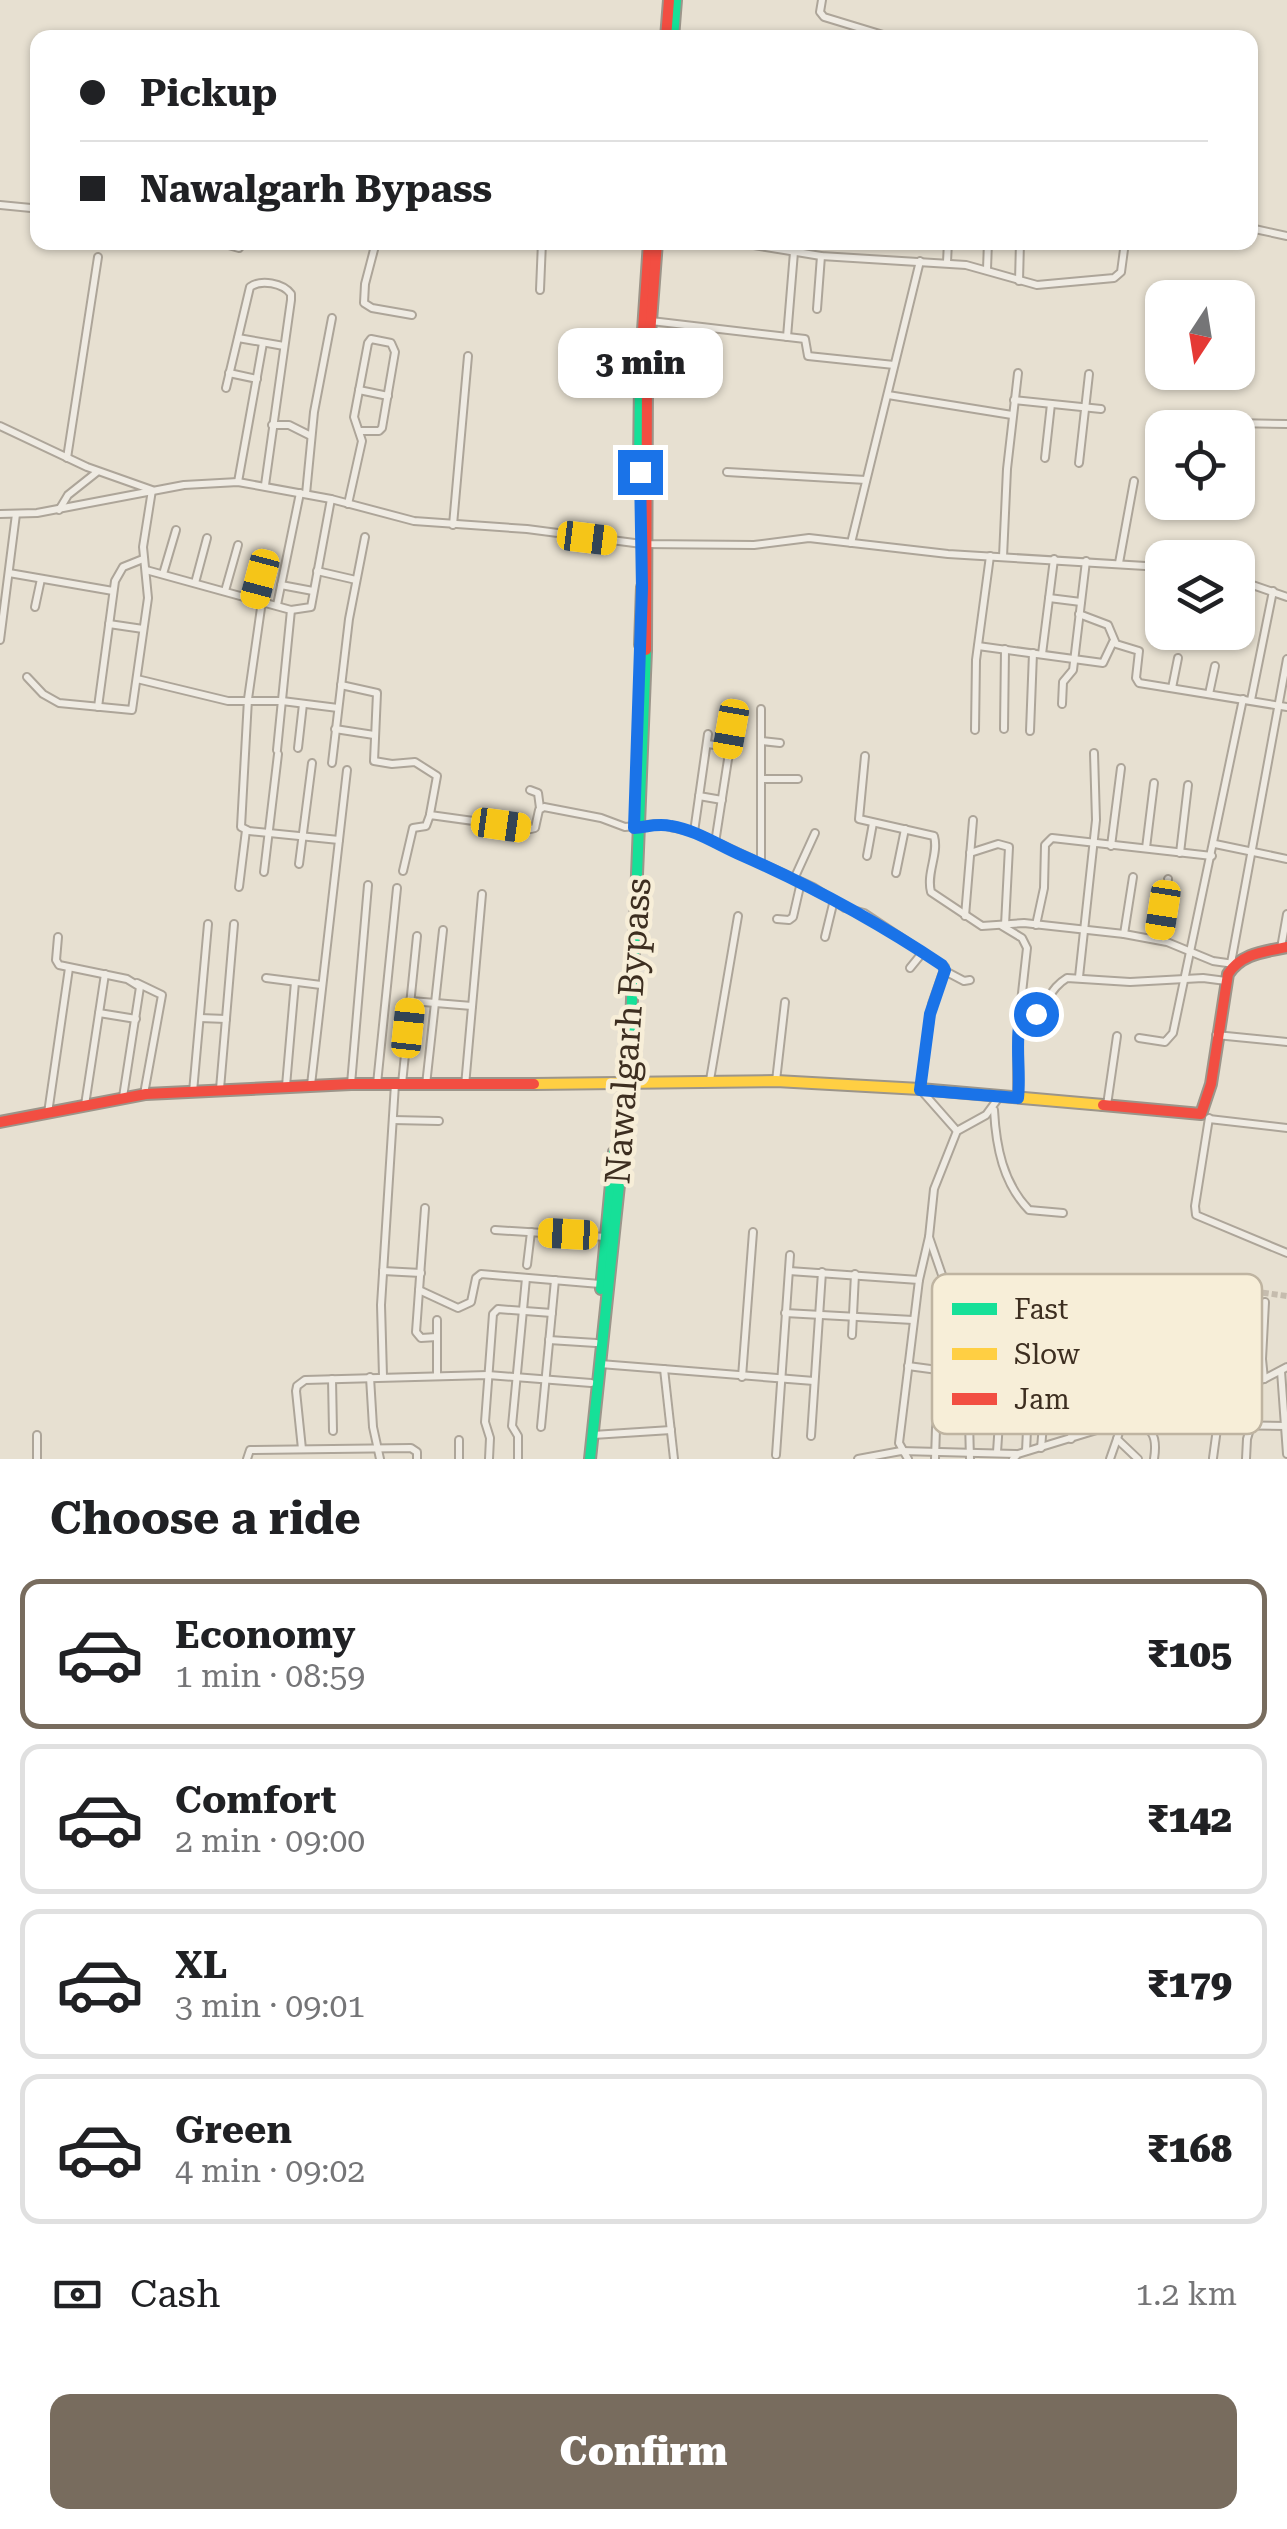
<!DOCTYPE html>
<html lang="en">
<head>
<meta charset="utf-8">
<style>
  :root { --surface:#fff; --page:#f6f6f6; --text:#202124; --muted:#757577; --line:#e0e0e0; --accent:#786c5e }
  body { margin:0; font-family:"Roboto Serif",serif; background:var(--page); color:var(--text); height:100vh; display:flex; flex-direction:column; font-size:38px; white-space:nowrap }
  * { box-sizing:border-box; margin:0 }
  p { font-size:32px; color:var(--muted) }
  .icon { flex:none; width:55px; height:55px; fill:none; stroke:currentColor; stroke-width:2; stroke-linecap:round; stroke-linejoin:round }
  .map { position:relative; height:1459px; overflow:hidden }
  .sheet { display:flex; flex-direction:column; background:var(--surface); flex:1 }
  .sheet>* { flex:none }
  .banner { position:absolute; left:30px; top:30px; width:1228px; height:220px; border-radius:20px; box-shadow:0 2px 8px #0004; display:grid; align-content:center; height:220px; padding:0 50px; background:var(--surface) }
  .needle { width:65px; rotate:192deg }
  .fabs { position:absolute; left:1145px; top:280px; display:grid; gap:20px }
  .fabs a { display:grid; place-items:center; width:110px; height:110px; border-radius:20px; background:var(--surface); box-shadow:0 2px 8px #0004; font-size:50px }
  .end { position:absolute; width:45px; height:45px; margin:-22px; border:12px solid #1a73e8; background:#fff; box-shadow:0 0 0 5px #fff }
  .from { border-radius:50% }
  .bubble { position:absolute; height:70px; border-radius:20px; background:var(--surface); box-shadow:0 2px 8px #0004; font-size:32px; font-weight:800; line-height:70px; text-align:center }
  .car { position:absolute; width:30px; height:60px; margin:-30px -15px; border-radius:12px; box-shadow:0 0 8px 2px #0007; background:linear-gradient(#f5c518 24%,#345 0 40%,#f5c518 0 76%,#345 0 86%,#f5c518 0) }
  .banner b { display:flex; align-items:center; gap:35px; height:95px; font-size:38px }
  .banner b+b { border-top:2px solid var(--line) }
  .banner i { width:25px; height:25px; background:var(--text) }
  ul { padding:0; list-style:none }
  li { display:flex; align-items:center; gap:30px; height:150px; margin:0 20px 15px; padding:0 30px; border:5px solid var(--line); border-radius:20px }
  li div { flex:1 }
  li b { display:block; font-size:38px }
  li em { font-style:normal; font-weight:800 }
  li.active { border-color:var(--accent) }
  li>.icon { width:90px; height:90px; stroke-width:1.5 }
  h2 { padding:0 50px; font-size:45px; line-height:120px }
  .pay { display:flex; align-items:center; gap:25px; height:110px; padding:0 50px; font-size:38px }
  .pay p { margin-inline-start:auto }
  .primary-button { display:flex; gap:20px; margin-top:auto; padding:20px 50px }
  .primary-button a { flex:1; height:115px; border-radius:20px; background:var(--accent); color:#fff; font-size:40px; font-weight:800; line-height:115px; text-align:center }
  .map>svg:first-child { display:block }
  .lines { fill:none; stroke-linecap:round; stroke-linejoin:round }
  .street-tunnel { stroke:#c5bcae; stroke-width:6; stroke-dasharray:6 3; stroke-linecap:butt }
  .street-casing { stroke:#ada599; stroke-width:10 }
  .fast-casing { stroke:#9c958a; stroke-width:14 }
  .slow-casing { stroke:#9c958a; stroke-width:14 }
  .jam-casing { stroke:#9c958a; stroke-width:14 }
  .street { stroke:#efebe3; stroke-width:6 }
  .fast { stroke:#16e098; stroke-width:10 }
  .slow { stroke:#ffcf43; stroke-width:10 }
  .jam { stroke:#f24e42; stroke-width:10 }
  .route { stroke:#1a73e8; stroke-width:12 }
  .labels { text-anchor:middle; stroke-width:9; stroke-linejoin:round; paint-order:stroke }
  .street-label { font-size:35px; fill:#3d2e20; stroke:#f7eed8 }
  .key { fill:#f7eed8; stroke:#bfb4a1; stroke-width:2.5 }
  .key-label { font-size:28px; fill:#3d2e20 }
</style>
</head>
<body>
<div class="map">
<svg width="1287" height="1459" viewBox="0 0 1287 1459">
  <rect width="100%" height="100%" fill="#e7e0d1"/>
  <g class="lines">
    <polyline class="street-tunnel" points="1236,1289 1287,1296"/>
    <defs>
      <g id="street">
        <polyline points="822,0 820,12 824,17 893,38"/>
        <polyline points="972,37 974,38"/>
        <polyline points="0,205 31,208 38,205"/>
        <polyline points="1250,228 1287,236"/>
        <polyline points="218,242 239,248 244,242"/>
        <polyline points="376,242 365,284 364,303 372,308 412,315"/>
        <polyline points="735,242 821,256 966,265 1037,285 1114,278 1121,272 1125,242"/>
        <polyline points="947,262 948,242"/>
        <polyline points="987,269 988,242"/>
        <polyline points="1019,281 1020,242"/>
        <polyline points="540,290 542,242"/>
        <polyline points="817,309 821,256"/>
        <polyline points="651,321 805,339 808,356 894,365"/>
        <polyline points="787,337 794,252"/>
        <polyline points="238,338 284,346"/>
        <polyline points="229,373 257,379"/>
        <path d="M 226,388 L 250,287 C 261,279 283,283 291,294 L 291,300 L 265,485"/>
        <polyline points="359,390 388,396"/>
        <polyline points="888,395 1012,415"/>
        <polyline points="1014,400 1101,409"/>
        <polyline points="1178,422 1287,424"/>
        <polyline points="272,425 289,425 311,436"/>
        <polyline points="0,426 87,467 152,490 143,547 148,598 132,710 59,703 43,694 27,677"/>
        <polyline points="67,458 98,257"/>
        <polyline points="1045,458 1051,404"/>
        <polyline points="1079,463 1089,374"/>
        <polyline points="727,472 866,480"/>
        <polyline points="238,482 263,343"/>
        <polyline points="306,494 314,412 332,318"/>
        <polyline points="348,504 362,441 354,417 368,343 371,339 391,343 395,352 382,428 379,431 361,431"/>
        <polyline points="59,510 68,495 97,472"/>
        <polyline points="0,514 37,513 184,485 238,482 331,499 414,521 527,529 642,544 754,545 809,538 948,554 1162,567"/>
        <polyline points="453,525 468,356"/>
        <polyline points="851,543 920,261"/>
        <polyline points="1003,557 1007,469 1018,373"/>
        <polyline points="1119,563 1134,481"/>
        <polyline points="146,570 291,610 277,750"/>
        <polyline points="317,571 356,580"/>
        <polyline points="9,573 113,591"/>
        <polyline points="163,574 176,530"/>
        <polyline points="1238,580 1287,597"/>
        <polyline points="195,583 207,538"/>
        <polyline points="281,585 313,591"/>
        <polyline points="225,591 238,545"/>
        <polyline points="1049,598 1081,602"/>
        <polyline points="255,599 266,559"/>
        <polyline points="262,601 248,699 241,827 249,831 339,840"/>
        <polyline points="277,605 300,493"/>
        <polyline points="35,607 41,579"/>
        <polyline points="291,610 311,607 331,499"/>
        <polyline points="1079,614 1108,625 1116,644 1139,651 1136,678 1139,683 1287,707"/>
        <polyline points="109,624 143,629"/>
        <polyline points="0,640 16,514"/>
        <polyline points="978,646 1103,663 1113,642"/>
        <polyline points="1042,654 1054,559"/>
        <polyline points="137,679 228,701 282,701 338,708"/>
        <polyline points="341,685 377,693 374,761 392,764 415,762 437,776 430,814"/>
        <polyline points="1172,688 1178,658"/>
        <polyline points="1209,694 1215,666"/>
        <polyline points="1251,700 1273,591"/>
        <polyline points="1062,704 1063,682 1073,670 1086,561"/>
        <polyline points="98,707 115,581 123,567 143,559"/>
        <polyline points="761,709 761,864"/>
        <polyline points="335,729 374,735"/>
        <polyline points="1004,729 1005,649"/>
        <polyline points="975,730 976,660 990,556"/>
        <polyline points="1030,731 1033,653"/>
        <polyline points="761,741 780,743"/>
        <polyline points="707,744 723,746 729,753 715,843"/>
        <polyline points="298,748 303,704"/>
        <polyline points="728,749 731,729"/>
        <path d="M 865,756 L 859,819 L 934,836 C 939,854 926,873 931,892 L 982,926 L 1024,923 L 1124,934 L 1167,942 L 1213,961 L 1234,964"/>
        <polyline points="332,763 349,619 365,537"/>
        <polyline points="761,779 798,779"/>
        <polyline points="530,790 538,793 540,808"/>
        <polyline points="699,796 722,800"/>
        <polyline points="694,832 708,734"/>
        <polyline points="1215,844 1287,859"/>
        <polyline points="1111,846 1121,768"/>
        <polyline points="1146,848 1154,783"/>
        <polyline points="970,853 998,844 1009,847 1005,925"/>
        <polyline points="1180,853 1188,785"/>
        <polyline points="867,856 873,823"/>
        <polyline points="299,864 312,763"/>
        <polyline points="403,871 413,828 426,826 430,815 531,829 535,828 539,810 544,807 601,818 625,827 657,824 694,832 813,887 845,908 864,913 945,967 932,1004 920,1089 957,1131"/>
        <polyline points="264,872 278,754"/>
        <polyline points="896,873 905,829"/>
        <polyline points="794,879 815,833"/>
        <polyline points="239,887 246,830"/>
        <polyline points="965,916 973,820"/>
        <polyline points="777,919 789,920 793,917 801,882"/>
        <polyline points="1036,925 1044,888 1045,845 1052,838 1212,856"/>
        <polyline points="1002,926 1022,938 1027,948 1017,1038 1017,1099"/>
        <polyline points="1124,934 1133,877"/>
        <polyline points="58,937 56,960 59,965 127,979 140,987 123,1097"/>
        <polyline points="825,937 834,900"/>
        <polyline points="1158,940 1168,879"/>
        <polyline points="1281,948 1287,914"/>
        <polyline points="1231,963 1287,659"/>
        <polyline points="910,968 923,952"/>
        <polyline points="945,971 964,981 970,980"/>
        <polyline points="1079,977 1096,820 1094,753"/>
        <polyline points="266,978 321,985"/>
        <polyline points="137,983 162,995 144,1094"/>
        <polyline points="411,1001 472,1006"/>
        <polyline points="99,1013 136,1019"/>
        <polyline points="200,1018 226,1019"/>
        <path d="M 1020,1019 C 1053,1008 1044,992 1067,978 L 1130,982 L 1203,978 L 1226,981"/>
        <polyline points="1216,1035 1287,1042"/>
        <polyline points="1139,1038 1165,1042 1173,1033 1243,699"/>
        <polyline points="710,1080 738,916"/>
        <polyline points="776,1081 785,1002"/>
        <polyline points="351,1084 368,885"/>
        <polyline points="377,1084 397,888"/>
        <polyline points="402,1084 417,936"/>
        <polyline points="311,1085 347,770"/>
        <polyline points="426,1085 443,930"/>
        <polyline points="286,1086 295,982"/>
        <polyline points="465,1086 482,894"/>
        <polyline points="220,1089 234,924"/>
        <polyline points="193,1092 208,924"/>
        <polyline points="85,1105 105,974"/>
        <polyline points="1107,1105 1117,1036"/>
        <path d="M 994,1110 C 996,1147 1003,1183 1029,1210 L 1063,1213"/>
        <polyline points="48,1113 69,968"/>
        <polyline points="1209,1118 1195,1206 1196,1215 1287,1253"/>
        <polyline points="1209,1119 1287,1128"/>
        <polyline points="393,1120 439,1121"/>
        <polyline points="425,1208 416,1332 421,1338 437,1337"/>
        <polyline points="495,1230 606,1237"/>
        <polyline points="929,1237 952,1304 936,1428 935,1459"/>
        <polyline points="527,1265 531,1232"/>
        <polyline points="383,1271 421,1273"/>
        <polyline points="789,1271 919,1280"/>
        <polyline points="419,1290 458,1308 471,1302 476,1278 481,1274 600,1284"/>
        <polyline points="1233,1303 1234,1389"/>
        <polyline points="785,1313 913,1320"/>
        <polyline points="437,1320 437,1375"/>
        <polyline points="1120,1323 1162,1328 1233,1328"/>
        <polyline points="1155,1327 1158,1295"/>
        <polyline points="852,1335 855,1274"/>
        <polyline points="549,1340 596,1343"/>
        <polyline points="600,1364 814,1381"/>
        <polyline points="908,1366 975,1375 1076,1380"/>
        <polyline points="664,1369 674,1459"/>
        <polyline points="1281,1371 1287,1454"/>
        <polyline points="383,1376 381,1305 395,1084"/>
        <polyline points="370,1377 373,1427 380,1459"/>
        <polyline points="742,1377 753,1232"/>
        <polyline points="1049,1378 1053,1345"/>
        <polyline points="332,1379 333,1431"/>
        <polyline points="1264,1379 1262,1359 1265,1302"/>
        <polyline points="1244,1386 1257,1405 1247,1439 1246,1459"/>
        <polyline points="1122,1422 1117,1439 1138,1459"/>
        <polyline points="1217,1425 1286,1426"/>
        <polyline points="541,1427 555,1280"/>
        <polyline points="1105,1427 1108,1376"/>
        <polyline points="593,1435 671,1430"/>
        <polyline points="811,1436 822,1272"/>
        <path d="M 1071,1439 L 1078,1346 C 1092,1342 1124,1347 1130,1360 L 1129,1419 C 1152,1428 1158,1434 1154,1459"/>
        <polyline points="1041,1448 1047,1378"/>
        <polyline points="302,1449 296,1391 297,1386 305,1380 488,1375 591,1383"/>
        <polyline points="1026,1451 1029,1388 1040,1322"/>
        <polyline points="997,1452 1002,1377"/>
        <polyline points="776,1455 790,1255"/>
        <polyline points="1213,1458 1222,1392"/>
        <polyline points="37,1459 37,1435"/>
        <polyline points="247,1459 250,1450 411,1448 417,1452 417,1459"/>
        <polyline points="459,1459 459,1440"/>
        <polyline points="489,1459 490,1438 485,1422 493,1314 498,1309 552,1313"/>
        <polyline points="518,1459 518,1436 512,1426 526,1278"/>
        <polyline points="858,1459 901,1451 1016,1454"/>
        <polyline points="908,1459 899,1443 919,1280 929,1237 934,1189 957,1131 986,1115 1000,1096"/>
        <polyline points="970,1459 969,1421 982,1320"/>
        <polyline points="1013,1459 1018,1454 1264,1379 1287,1367"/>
        <polyline points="1110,1459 1117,1439"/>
      </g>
      <g id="fast">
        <polyline points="673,38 676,0"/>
        <polyline points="639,465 640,382"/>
        <polyline points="601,1289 614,1152"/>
        <polyline points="590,1459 619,1185 631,1024 646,650"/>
      </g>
      <polyline id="slow" points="534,1084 776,1081 920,1089 1103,1105"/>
      <g id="jam">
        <polyline points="666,38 669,0"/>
        <polyline points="641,360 649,242"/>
        <polyline points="640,645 642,587"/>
        <polyline points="646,650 647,374 657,242"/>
        <path d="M 1103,1105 L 1201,1114 L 1211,1084 L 1228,974 C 1242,953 1264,952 1287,947"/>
        <polyline points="0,1122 146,1094 351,1084 534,1084"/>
      </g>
    </defs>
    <use href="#street" class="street-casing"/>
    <use href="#fast" class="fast-casing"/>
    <use href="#slow" class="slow-casing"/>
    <use href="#jam" class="jam-casing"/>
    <use href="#street" class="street"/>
    <use href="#fast" class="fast"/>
    <use href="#slow" class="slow"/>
    <use href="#jam" class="jam"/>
  </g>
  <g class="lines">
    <path class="route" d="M 640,472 L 642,588 L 634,828 C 647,827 657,823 671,826 C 696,830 718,845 741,855 C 814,887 876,921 942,965 L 945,970 L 930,1014 L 920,1090 L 1018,1098 C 1021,1072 1015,1046 1020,1019 L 1036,1014"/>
  </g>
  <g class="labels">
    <g class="street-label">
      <text transform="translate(628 1031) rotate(-86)" y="12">Nawalgarh Bypass</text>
    </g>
  </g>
  <rect x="932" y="1274" width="330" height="160" rx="15" class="key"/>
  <rect x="952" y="1303" width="45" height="12" fill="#16e098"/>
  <rect x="952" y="1348" width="45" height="12" fill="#ffcf43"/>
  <rect x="952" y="1393" width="45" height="12" fill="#f24e42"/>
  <g class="key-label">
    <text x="1014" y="1319">Fast</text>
    <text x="1014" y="1364">Slow</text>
    <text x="1014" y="1409">Jam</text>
  </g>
</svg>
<div class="fabs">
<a><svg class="needle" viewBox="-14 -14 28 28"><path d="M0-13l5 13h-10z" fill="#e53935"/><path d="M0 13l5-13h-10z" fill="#757577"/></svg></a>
<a><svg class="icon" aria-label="locate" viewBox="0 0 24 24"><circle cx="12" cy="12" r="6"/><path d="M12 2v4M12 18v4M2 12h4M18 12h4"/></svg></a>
<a><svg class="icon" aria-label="layers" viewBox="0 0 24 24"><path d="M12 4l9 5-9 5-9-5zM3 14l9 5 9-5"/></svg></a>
</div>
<i class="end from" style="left:1036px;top:1014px"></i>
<i class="end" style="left:640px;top:472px"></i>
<div class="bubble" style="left:558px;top:328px;width:165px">3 min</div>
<i class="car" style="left:587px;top:538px;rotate:97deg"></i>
<i class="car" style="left:260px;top:579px;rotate:195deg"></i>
<i class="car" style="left:731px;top:729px;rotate:190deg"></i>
<i class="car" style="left:501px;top:825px;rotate:98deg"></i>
<i class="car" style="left:1163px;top:910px;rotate:189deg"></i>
<i class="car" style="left:408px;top:1028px;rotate:6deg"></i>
<i class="car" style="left:568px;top:1234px;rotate:273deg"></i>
<div class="banner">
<b><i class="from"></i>Pickup</b>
<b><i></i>Nawalgarh Bypass</b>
</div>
</div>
<section class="sheet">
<h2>Choose a ride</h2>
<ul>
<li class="active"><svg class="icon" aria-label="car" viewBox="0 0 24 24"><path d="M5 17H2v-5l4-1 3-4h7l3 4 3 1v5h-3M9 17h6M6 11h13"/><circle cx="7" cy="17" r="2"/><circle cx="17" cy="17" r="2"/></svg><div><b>Economy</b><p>1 min · 08:59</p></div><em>₹105</em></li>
<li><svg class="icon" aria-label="car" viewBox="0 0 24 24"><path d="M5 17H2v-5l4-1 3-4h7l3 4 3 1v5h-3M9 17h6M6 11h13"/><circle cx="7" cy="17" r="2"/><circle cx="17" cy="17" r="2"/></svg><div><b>Comfort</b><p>2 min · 09:00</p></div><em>₹142</em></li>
<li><svg class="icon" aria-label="car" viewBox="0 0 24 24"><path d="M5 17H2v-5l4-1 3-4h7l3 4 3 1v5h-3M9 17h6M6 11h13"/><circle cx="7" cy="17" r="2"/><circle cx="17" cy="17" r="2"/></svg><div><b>XL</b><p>3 min · 09:01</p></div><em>₹179</em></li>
<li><svg class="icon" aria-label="car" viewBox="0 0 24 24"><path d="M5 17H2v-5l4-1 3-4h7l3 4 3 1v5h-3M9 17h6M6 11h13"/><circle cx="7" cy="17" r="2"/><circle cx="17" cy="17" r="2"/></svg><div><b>Green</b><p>4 min · 09:02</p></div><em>₹168</em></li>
</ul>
<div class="pay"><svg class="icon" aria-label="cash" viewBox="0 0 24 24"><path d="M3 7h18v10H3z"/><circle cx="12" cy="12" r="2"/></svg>Cash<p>1.2 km</p></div>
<div class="primary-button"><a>Confirm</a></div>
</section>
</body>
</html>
